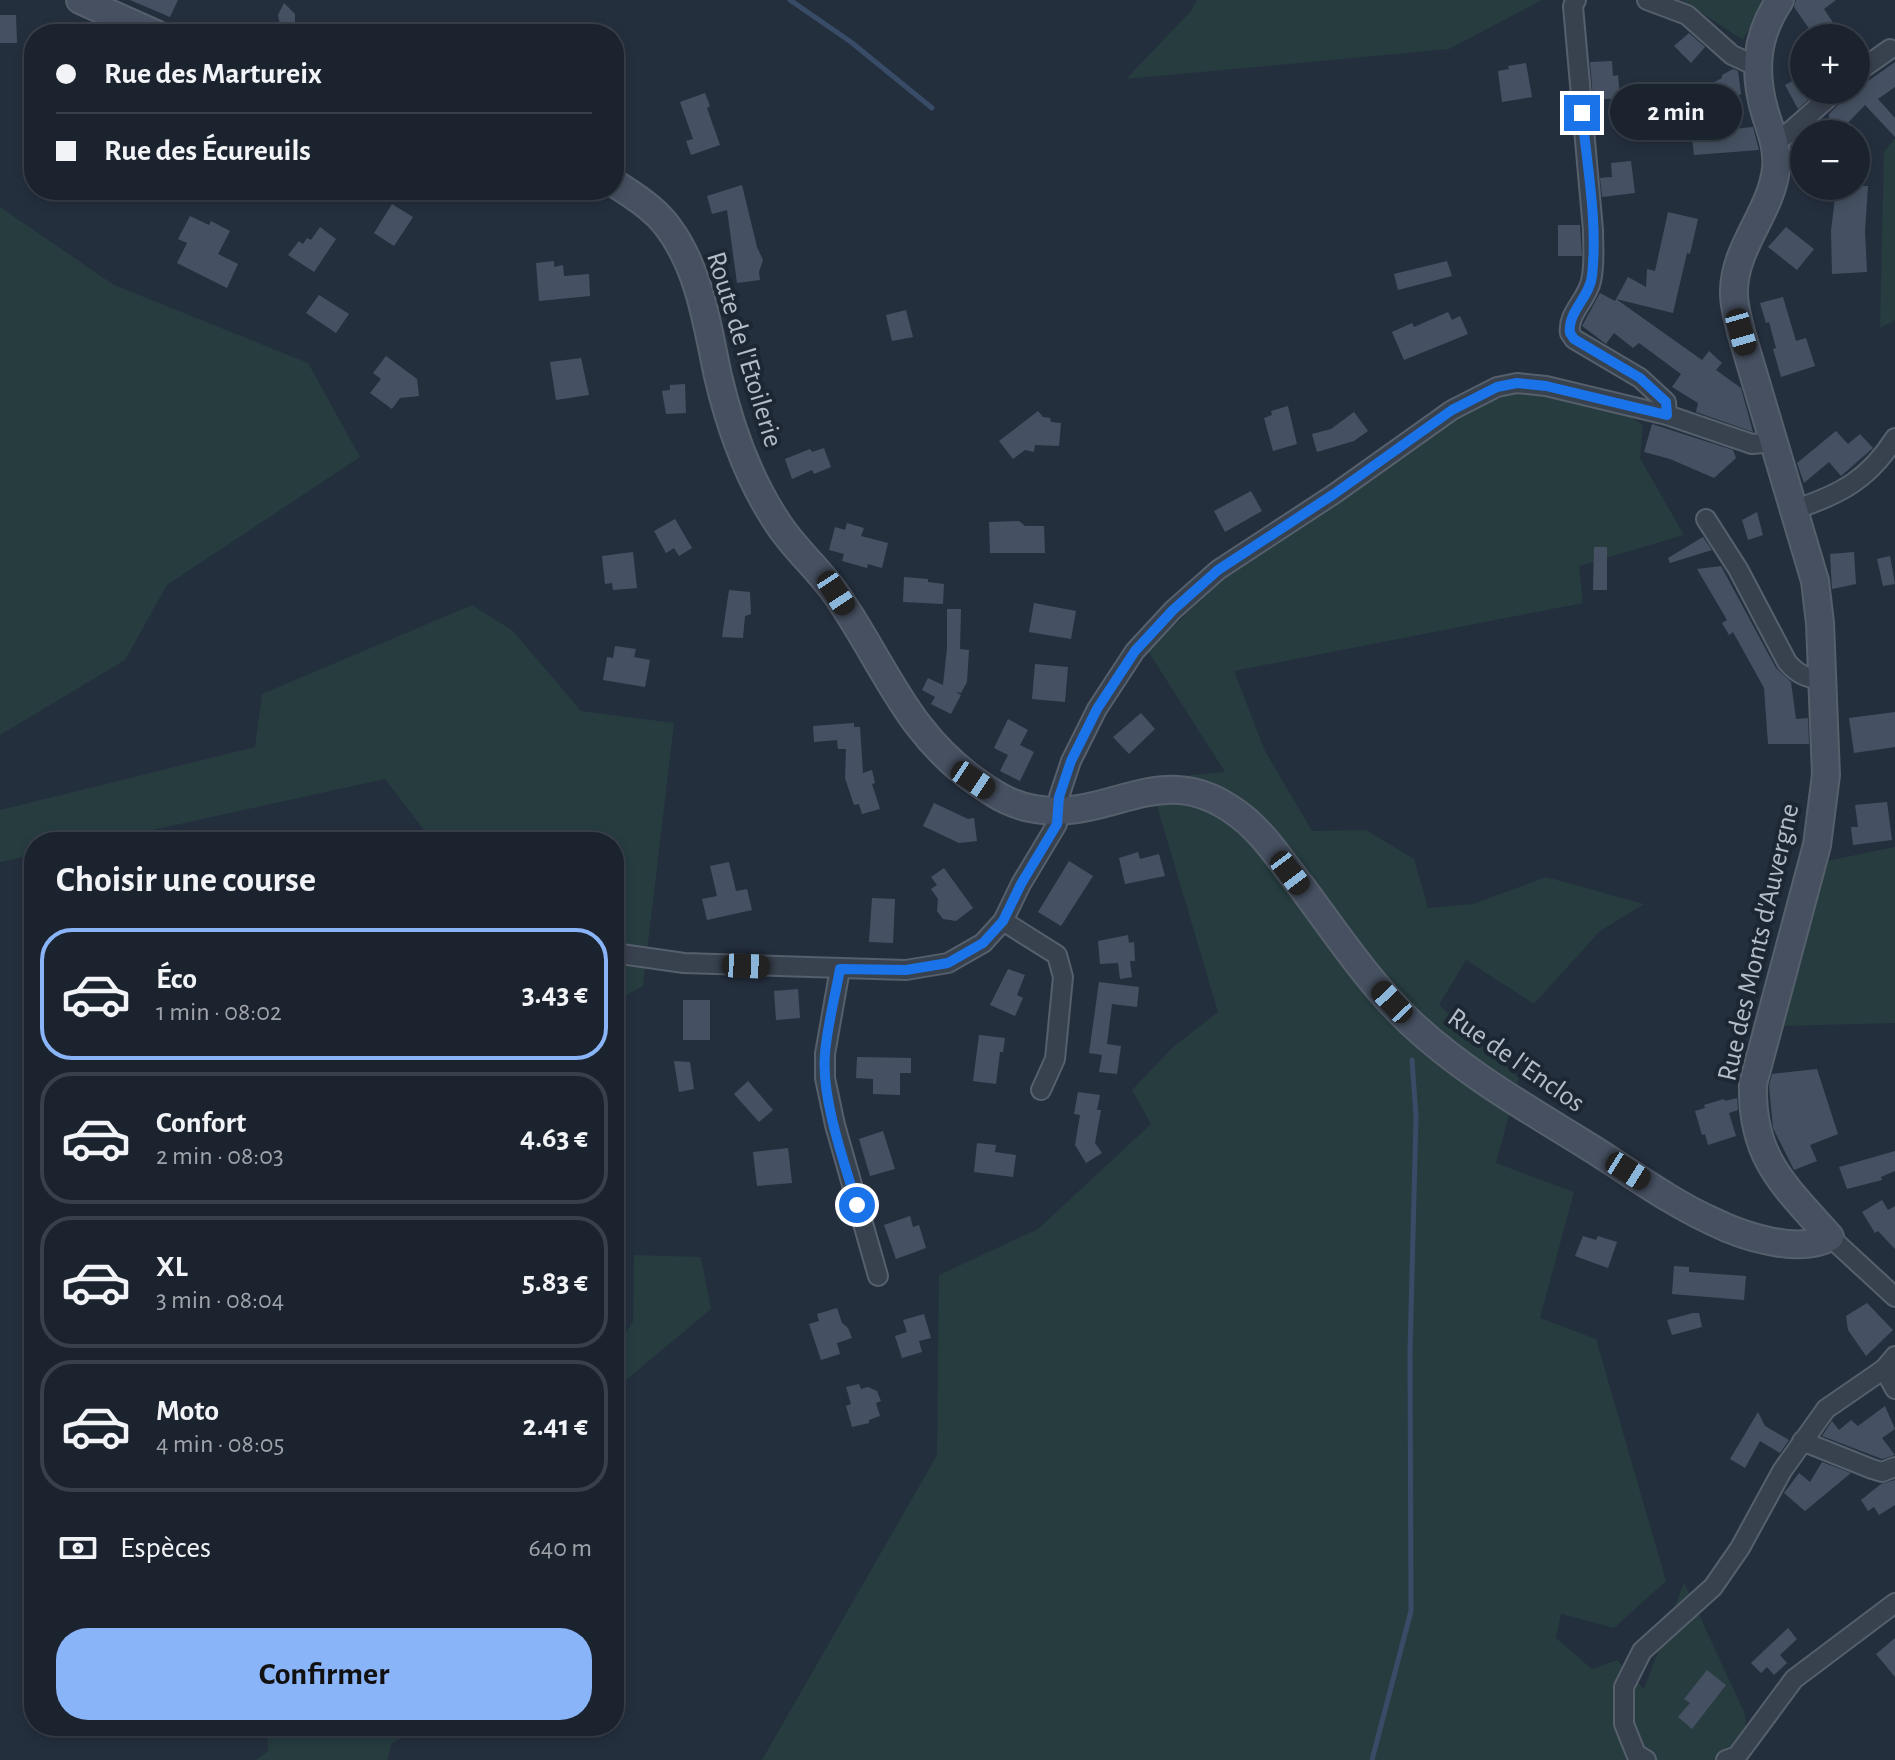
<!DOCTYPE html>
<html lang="fr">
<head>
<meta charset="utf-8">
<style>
  :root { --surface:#1b232e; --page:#242b36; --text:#f1f3f6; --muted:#a0a4aa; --line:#39404a; --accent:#8ab4f8 }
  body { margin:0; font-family:"Alegreya Sans",sans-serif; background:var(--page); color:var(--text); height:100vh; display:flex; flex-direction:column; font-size:30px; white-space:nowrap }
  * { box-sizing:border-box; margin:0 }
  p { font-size:26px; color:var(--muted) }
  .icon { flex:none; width:44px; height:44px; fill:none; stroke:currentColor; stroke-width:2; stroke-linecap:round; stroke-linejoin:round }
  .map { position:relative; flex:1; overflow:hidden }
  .side { position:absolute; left:24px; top:832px; width:600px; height:904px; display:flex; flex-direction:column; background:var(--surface); border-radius:32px; box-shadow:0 4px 12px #0003,0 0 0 2px var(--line) }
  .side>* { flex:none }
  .banner { position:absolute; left:24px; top:24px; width:600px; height:176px; border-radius:32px; box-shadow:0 4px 12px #0003,0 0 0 2px var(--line); display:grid; align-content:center; height:176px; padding:0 32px; background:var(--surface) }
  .tools { position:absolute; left:1790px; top:24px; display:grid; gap:16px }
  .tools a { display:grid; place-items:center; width:80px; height:80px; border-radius:50%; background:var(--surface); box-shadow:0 4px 12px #0003,0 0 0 2px var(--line); font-size:40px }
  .end { position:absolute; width:36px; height:36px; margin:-18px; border:10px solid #1a73e8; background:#fff; box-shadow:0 0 0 4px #fff }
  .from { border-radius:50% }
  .bubble { position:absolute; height:56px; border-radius:28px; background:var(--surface); box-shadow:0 4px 12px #0003,0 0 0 2px var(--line); font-size:26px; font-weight:700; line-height:56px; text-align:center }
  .car { position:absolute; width:24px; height:48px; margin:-24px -12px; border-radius:10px; box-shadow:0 0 6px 2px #0007; background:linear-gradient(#222 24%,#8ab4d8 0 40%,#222 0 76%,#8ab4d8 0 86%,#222 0) }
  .banner b { display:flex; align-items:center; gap:28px; height:76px; font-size:30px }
  .banner b+b { border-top:2px solid var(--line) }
  .banner i { width:20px; height:20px; background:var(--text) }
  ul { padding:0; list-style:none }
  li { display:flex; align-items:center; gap:24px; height:132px; margin:0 16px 12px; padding:0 16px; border:4px solid var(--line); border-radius:32px }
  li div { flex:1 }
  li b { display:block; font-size:30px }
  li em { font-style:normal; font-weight:700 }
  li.active { border-color:var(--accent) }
  li>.icon { width:72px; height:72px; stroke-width:1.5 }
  h2 { padding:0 32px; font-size:36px; line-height:96px }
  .pay { display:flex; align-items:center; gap:20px; height:88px; padding:0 32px; font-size:30px }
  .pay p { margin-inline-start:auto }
  .button { display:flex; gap:16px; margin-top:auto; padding:16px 32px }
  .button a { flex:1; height:92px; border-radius:32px; background:var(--accent); color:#111; font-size:32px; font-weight:700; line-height:92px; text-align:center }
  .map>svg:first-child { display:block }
  .green { fill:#263c3f }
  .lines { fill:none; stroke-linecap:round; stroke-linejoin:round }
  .stream { stroke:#394c67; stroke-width:5 }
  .building { fill:#455162 }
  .street-casing { stroke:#565f6c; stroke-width:22 }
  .secondary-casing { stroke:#565f6c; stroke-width:30 }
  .street { stroke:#38414e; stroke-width:18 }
  .secondary { stroke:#465061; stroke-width:26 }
  .route { stroke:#1a73e8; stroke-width:10 }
  .labels { text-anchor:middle; stroke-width:8; stroke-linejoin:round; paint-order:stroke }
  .street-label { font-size:28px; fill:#b4bcc9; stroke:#1d2633 }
</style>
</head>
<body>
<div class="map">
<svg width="1895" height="1760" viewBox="0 0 1895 1760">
  <rect width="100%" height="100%" fill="#242f3e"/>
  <g class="green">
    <polygon points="1197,0 1542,0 1449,49 1126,79 1191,11"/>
    <polygon points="1682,0 1764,0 1743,40"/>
    <polygon points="1895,138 1895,320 1880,328 1884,152"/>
    <polygon points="0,207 114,285 308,363 360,457 167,585 125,660 0,735"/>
    <polygon points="1516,389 1623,412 1643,425 1640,458 1684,535 1579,566 1583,603 1234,671 1265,751 1312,831 1366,830 1414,859 1428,908 1473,904 1546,877 1644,904 1600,931 1534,1004 1466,960 1439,1005 1519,1078 1496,1163 1574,1192 1540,1318 1596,1339 1666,1581 1614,1628 1561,1614 1556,1638 1592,1669 1617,1660 1644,1689 1684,1582 1745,1714 1748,1760 762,1760 937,1455 939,1275 1038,1229 1151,1124 1132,1090 1173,1047 1218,1012 1149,779 1225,772 1148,651 1228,574 1458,412"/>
    <polygon points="472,605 513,631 581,711 674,723 643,986 614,1002 614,842 421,842 427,834 385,779 98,842 34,842 34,855 0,862 0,810 255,747 262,694"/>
    <polygon points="1895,847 1895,1023 1783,1026 1826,861"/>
    <polygon points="634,1255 701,1257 711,1309 614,1390 614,1348 633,1322"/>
    <polygon points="267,1726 424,1726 391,1744 388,1760 256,1760 268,1751"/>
  </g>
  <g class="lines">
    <g class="stream">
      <polyline points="790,0 851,42 932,108"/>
      <polyline points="1372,1760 1411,1611 1410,1352 1416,1117 1412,1060"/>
    </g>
  </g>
  <g class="building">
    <polygon points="130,0 178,0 170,17"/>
    <polygon points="1796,0 1836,0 1824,9 1834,24 1815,37 1794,7"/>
    <polygon points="284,3 295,14 295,34 282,34 278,15"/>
    <polygon points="0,15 16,15 17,43 0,43"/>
    <polygon points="1689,33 1705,47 1691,63 1674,46"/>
    <polygon points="1612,61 1613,76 1618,75 1620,98 1593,100 1590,62"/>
    <polygon points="1895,62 1895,87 1878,99 1895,118 1895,137 1865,105 1840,131 1829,119 1829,114 1847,96"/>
    <polygon points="1526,63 1532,97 1502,102 1498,71 1509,69 1508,66"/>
    <polygon points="1733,69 1738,71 1741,94 1710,109 1713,131 1753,127 1759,150 1694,155 1689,112 1652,113 1653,95 1689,86 1689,95 1722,78 1722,75"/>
    <polygon points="1804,75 1804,90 1819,90 1798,109 1785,85"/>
    <polygon points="705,93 710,106 707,108 720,145 691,155 686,141 693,139 680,102"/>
    <polygon points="1631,161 1635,193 1602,197 1600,178 1612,177 1611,163"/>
    <polygon points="742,185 757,247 763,260 759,272 760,280 737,283 727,210 712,214 707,196"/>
    <polygon points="1833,186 1868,186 1865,231 1867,272 1832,274 1831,231 1835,197"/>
    <polygon points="392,204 413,217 394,246 374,233"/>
    <polygon points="1668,212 1698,219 1690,254 1687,253 1673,313 1616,299 1702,360 1709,351 1722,363 1716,370 1741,388 1753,432 1696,412 1698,403 1672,387 1681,374 1639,343 1633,348 1614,333 1606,344 1582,326 1600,293 1615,301 1628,277 1646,287 1647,269 1655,271"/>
    <polygon points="190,216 209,225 211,221 230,231 218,254 238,264 227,288 177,263 187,243 178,239"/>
    <polygon points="1558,225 1580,225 1582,256 1558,256"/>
    <polygon points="320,227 336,239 314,272 288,255 299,241 303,244 307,238 311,240"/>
    <polygon points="1786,227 1814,249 1797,270 1768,247"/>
    <polygon points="554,261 554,267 563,265 564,276 589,274 590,296 539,301 536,263"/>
    <polygon points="1447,261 1452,276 1398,290 1394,274"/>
    <polygon points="319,295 349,314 336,333 306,313"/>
    <polygon points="1783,297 1796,341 1806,338 1815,366 1781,377 1773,349 1776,348 1769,322 1766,323 1760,303"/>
    <polygon points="906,310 913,337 892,341 886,315"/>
    <polygon points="1448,312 1452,320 1460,316 1468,334 1404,360 1392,332 1412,323 1414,327"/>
    <polygon points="386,356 417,379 419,396 400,398 392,409 370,393 381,379 373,373"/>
    <polygon points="581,358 589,395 556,400 550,362"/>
    <polygon points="685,384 686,413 666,414 662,391 670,390 670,385"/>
    <polygon points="1288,406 1297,444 1273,451 1264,418 1272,415 1271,411"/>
    <polygon points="1038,411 1043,417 1050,418 1051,422 1061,423 1059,446 1035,445 1034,452 1025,450 1013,459 999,441"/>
    <polygon points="1354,412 1368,431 1354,441 1317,452 1312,434 1331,429"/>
    <polygon points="1652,424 1733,450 1736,458 1714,478 1670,459 1644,452"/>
    <polygon points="1836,431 1848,444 1860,434 1873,448 1841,476 1829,462 1804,483 1797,463"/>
    <polygon points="824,448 831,467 814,474 812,470 792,479 785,459 810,449 812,452"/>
    <polygon points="1251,491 1262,511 1225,532 1214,511"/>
    <polygon points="1757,512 1763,535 1748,540 1742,520"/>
    <polygon points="675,519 692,548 679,556 674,548 666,553 654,531"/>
    <polygon points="1019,521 1025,526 1044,526 1045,553 990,553 989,522"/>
    <polygon points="847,523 864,528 861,536 888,543 882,568 868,564 867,568 842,561 844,554 829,550 835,527 845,530"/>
    <polygon points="1703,537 1712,550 1670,563 1668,558"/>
    <polygon points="1594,547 1607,547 1607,590 1593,590"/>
    <polygon points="633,552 637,588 613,590 612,583 605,584 602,556"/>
    <polygon points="1854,552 1856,584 1832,589 1830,554"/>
    <polygon points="1890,556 1895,584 1883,586 1877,559"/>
    <polygon points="1721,566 1776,668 1791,682 1796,719 1808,718 1809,744 1768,744 1764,688 1733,632 1729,635 1722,623 1727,620 1697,569"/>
    <polygon points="904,577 928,579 928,582 944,584 943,604 903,602"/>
    <polygon points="729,590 750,592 751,614 745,616 743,638 722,637"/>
    <polygon points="1034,603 1076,611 1071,639 1029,632"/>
    <polygon points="947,609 961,609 960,649 969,650 967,682 961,693 956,692 961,695 951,714 931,704 935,697 922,690 928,678 943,685 947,648"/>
    <polygon points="615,646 636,649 634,657 650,660 645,687 603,680 607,657 613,658"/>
    <polygon points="1035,664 1068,667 1065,702 1032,699"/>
    <polygon points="1895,712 1895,747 1854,753 1849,718"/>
    <polygon points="1141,713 1155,729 1129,754 1113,737"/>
    <polygon points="1008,719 1028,730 1020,745 1034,752 1020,781 1000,771 1008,755 994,748"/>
    <polygon points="854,723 854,727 860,727 863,773 872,770 875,783 872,784 880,809 862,814 859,804 854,805 845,778 846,749 838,749 837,740 814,742 813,726"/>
    <polygon points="1887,802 1892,840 1853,845 1851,827 1858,827 1855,805"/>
    <polygon points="934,803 968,819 974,818 977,841 959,843 923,826"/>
    <polygon points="1138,852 1140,859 1159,854 1165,876 1125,884 1119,858"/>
    <polygon points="1069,861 1093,876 1061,926 1038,912"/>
    <polygon points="729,862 736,891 747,889 752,910 707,920 702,899 717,896 710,866"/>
    <polygon points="944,868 973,908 956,921 943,919 937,911 938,899 931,889 937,885 931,877"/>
    <polygon points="872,898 895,899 893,943 869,942"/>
    <polygon points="1128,935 1129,943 1134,942 1135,961 1130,961 1132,977 1120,979 1118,963 1100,964 1098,941"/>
    <polygon points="1008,969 1025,975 1017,995 1023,998 1015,1016 990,1005"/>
    <polygon points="1099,982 1139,987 1137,1007 1112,1004 1107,1044 1121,1046 1117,1074 1099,1072 1102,1055 1089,1053"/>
    <polygon points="798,989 800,1018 776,1020 774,991"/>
    <rect x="683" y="1000" width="27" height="40"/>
    <polygon points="979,1035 1005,1038 1003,1052 1000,1052 996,1084 973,1081"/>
    <polygon points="857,1057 911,1058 911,1073 900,1073 900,1095 873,1094 873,1079 856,1078"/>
    <polygon points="674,1061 690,1062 694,1089 679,1092"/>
    <polygon points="1817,1069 1838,1134 1810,1145 1817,1161 1794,1170 1773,1128 1769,1086 1772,1074"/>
    <polygon points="748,1081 773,1110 759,1122 734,1094"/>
    <polygon points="1078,1092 1100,1095 1097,1110 1101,1110 1095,1143 1102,1153 1086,1163 1075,1145 1080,1115 1074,1114"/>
    <polygon points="1737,1098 1738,1110 1729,1113 1736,1136 1708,1145 1705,1134 1702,1135 1695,1111 1705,1108 1704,1105 1724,1099 1725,1101"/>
    <polygon points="883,1131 895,1169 870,1176 859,1139"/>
    <polygon points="977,1143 996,1145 995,1152 1016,1155 1013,1177 974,1172"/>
    <polygon points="788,1148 792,1183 757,1186 753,1152"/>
    <polygon points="1895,1151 1895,1171 1881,1177 1882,1180 1847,1189 1839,1167"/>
    <polygon points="1882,1200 1888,1210 1895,1206 1895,1249 1878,1231 1875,1233 1862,1212"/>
    <polygon points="910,1216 913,1227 919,1225 926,1248 896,1259 884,1225"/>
    <polygon points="1583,1236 1596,1240 1598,1236 1617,1242 1608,1268 1575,1256"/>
    <polygon points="1674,1266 1689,1267 1689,1272 1746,1276 1744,1300 1672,1294"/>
    <polygon points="1867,1303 1893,1330 1866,1356 1848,1330 1846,1316"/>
    <polygon points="837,1308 842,1323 848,1328 852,1338 837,1343 840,1354 821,1360 809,1324 819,1321 817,1314"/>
    <polygon points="1693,1313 1699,1313 1702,1327 1672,1335 1667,1320"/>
    <polygon points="924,1314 931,1338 919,1341 922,1352 902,1358 895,1336 907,1332 903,1320"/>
    <polygon points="859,1384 861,1389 868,1387 877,1391 881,1401 876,1403 880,1416 869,1420 869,1423 852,1427 846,1406 851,1404 846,1387"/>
    <polygon points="1885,1406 1895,1429 1882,1438 1895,1455 1882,1459 1822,1436 1832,1421 1839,1430 1851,1420 1858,1426"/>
    <polygon points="1758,1412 1765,1426 1789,1440 1780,1453 1760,1441 1745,1468 1730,1459"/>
    <polygon points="1822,1462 1851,1473 1805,1511 1784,1493 1799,1473 1810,1482"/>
    <polygon points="1895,1480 1895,1505 1879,1515 1874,1507 1868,1511 1861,1500 1881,1484"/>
    <polygon points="1788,1628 1797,1639 1780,1655 1787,1663 1774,1675 1767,1667 1761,1673 1751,1663"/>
    <polygon points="1895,1638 1895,1677 1876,1654"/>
    <polygon points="1707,1670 1726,1685 1692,1729 1678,1717 1690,1703 1684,1699"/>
  </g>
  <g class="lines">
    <defs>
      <g id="street">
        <path d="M 1576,0 L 1573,6 L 1593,230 C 1593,247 1595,265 1591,281 C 1587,300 1567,314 1570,333 L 1574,339 L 1640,378 L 1666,402 L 1667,415"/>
        <polyline points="1647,0 1687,15 1732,55 1756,66"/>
        <polyline points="1856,73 1890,49"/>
        <polyline points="1774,140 1785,136 1837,90"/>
        <path d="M 1796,509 C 1841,494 1869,479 1895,438"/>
        <path d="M 1706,519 L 1738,569 L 1787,662 C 1798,675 1807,678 1823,680"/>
        <polyline points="1003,921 1057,955 1063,977 1055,1059 1041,1090"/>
        <polyline points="614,953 684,963 906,970 948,963 983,943 1003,921 1021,884 1057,824 1059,797 1071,761 1097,709 1135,651 1173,610 1218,570 1334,494 1452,410 1497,387 1517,383 1546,386 1667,415 1752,444 1763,443 1774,439"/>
        <polyline points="840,969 825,1054 825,1078 835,1125 878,1276"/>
        <polyline points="1830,1237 1895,1297"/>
        <polyline points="1884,1369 1895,1389"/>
        <polyline points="1802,1441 1872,1469 1882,1472 1895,1467"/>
        <polyline points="1646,1760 1636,1754 1624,1724 1624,1687 1642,1651 1713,1587 1740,1548 1782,1471 1826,1409 1884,1369 1895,1356"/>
        <polyline points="1726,1760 1737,1756 1794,1679 1895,1603"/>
      </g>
      <g id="secondary">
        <polyline points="80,0 156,34"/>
        <path d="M 614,183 C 633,195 655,209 668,227 C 700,270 707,325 718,376 C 730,427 748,478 777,522 C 794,549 820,570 838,597 C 885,665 907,735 980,784 C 997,796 1014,806 1035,809 C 1112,822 1161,756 1238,814 C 1263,832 1282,862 1301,886 C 1336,933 1369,983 1411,1023 C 1464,1073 1530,1110 1591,1148 C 1631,1173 1670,1202 1712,1221 C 1742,1236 1799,1255 1830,1237 C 1784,1185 1751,1158 1753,1084 L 1817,845 L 1826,775 L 1820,623 L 1815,581 L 1741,332 C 1738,318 1733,304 1734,290 C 1735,246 1771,212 1776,169 C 1778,150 1772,134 1766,116 C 1753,74 1755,37 1780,0"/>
      </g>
    </defs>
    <use href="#street" class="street-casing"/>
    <use href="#secondary" class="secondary-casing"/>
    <use href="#street" class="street"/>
    <use href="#secondary" class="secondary"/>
  </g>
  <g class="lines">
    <path class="route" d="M 857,1205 C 844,1162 821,1098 825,1054 C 827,1026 835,997 840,969 L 906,970 L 948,963 L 983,943 L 1003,921 L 1021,884 L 1057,824 L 1059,797 L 1071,761 L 1097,709 L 1135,651 L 1173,610 L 1218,570 L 1334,494 L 1452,410 L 1497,387 L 1517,383 L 1546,386 L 1667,415 L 1666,402 L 1640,378 L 1574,339 L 1570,333 C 1567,312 1590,297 1592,276 C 1598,222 1587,167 1582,113"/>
  </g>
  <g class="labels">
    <g class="street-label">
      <text transform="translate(746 349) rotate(73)" y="10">Route de l'Etoilerie</text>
      <text transform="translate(1757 942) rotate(-77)" y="10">Rue des Monts d'Auvergne</text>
      <text transform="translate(1517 1059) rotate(35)" y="10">Rue de l'Enclos</text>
    </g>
  </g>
</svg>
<div class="tools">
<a>+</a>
<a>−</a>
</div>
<i class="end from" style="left:857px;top:1205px"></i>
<i class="end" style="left:1582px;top:113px"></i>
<div class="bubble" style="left:1610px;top:84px;width:132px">2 min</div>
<i class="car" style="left:1741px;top:332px;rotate:164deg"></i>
<i class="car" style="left:836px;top:593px;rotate:147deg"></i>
<i class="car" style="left:973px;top:780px;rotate:124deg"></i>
<i class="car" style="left:1290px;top:873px;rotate:143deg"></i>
<i class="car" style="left:746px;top:966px;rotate:92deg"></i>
<i class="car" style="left:1392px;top:1002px;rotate:317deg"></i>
<i class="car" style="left:1628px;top:1171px;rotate:122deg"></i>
<div class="banner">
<b><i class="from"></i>Rue des Martureix</b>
<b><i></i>Rue des Écureuils</b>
</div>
<section class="side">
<h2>Choisir une course</h2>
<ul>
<li class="active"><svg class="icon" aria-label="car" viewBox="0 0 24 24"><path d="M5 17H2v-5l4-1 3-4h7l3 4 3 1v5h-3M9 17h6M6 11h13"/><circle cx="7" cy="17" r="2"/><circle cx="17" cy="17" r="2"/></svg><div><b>Éco</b><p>1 min · 08:02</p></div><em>3.43 €</em></li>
<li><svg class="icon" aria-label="car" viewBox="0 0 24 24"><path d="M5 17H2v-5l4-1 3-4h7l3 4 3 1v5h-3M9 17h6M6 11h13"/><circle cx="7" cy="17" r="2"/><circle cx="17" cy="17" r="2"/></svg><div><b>Confort</b><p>2 min · 08:03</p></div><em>4.63 €</em></li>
<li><svg class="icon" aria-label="car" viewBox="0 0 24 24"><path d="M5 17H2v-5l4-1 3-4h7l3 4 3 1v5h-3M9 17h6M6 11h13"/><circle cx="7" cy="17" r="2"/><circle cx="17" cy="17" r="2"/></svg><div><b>XL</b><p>3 min · 08:04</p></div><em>5.83 €</em></li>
<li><svg class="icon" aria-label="car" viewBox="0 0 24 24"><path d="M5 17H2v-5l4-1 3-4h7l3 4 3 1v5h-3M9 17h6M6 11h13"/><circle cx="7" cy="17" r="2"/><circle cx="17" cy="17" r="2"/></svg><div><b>Moto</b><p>4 min · 08:05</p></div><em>2.41 €</em></li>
</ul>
<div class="pay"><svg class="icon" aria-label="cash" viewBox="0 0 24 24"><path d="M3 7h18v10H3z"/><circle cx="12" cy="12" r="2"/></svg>Espèces<p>640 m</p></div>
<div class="button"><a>Confirmer</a></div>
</section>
</div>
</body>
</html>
